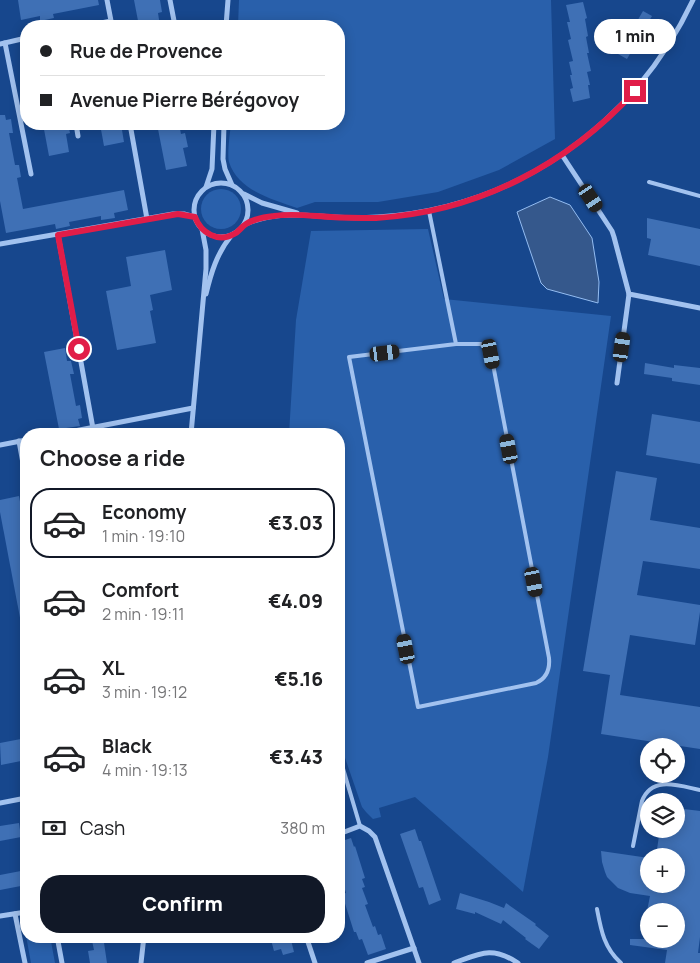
<!DOCTYPE html>
<html lang="en">
<head>
<meta charset="utf-8">
<style>
  :root { --surface:#fff; --page:#f6f6f6; --text:#202124; --muted:#757577; --line:#e0e0e0; --accent:#111827 }
  body { margin:0; font-family:Manrope,sans-serif; background:var(--page); color:var(--text); height:100vh; display:flex; flex-direction:column; font-size:19px; white-space:nowrap }
  * { box-sizing:border-box; margin:0 }
  p { font-size:16px; color:var(--muted) }
  .icon { flex:none; width:28px; height:28px; fill:none; stroke:currentColor; stroke-width:2; stroke-linecap:round; stroke-linejoin:round }
  .map { position:relative; flex:1; overflow:hidden }
  .drawer { position:absolute; left:20px; top:428px; width:325px; height:515px; display:flex; flex-direction:column; background:var(--surface); border-radius:20px; box-shadow:0 2px 12px #0003 }
  .drawer>* { flex:none }
  .guide { position:absolute; left:20px; top:20px; width:325px; height:110px; border-radius:20px; box-shadow:0 2px 12px #0003; display:grid; align-content:center; height:110px; padding:0 20px; background:var(--surface) }
  .buttons { position:absolute; left:640px; top:738px; display:grid; gap:10px }
  .buttons a { display:grid; place-items:center; width:45px; height:45px; border-radius:50%; background:var(--surface); box-shadow:0 2px 12px #0003; font-size:25px }
  .end { position:absolute; width:22px; height:22px; margin:-11px; border:6px solid #e11d48; background:#fff; box-shadow:0 0 0 2px #fff }
  .from { border-radius:50% }
  .bubble { position:absolute; height:35px; border-radius:18px; background:var(--surface); box-shadow:0 2px 12px #0003; font-size:16px; font-weight:800; line-height:35px; text-align:center }
  .car { position:absolute; width:15px; height:30px; margin:-15px -8px; border-radius:6px; box-shadow:0 0 4px 1px #0007; background:linear-gradient(#222 24%,#8ab4d8 0 40%,#222 0 76%,#8ab4d8 0 86%,#222 0) }
  .guide b { display:flex; align-items:center; gap:18px; height:48px; font-size:19px }
  .guide b+b { border-top:1px solid var(--line) }
  .guide i { width:12px; height:12px; background:var(--text) }
  ul { padding:0; list-style:none }
  li { display:flex; align-items:center; gap:15px; height:70px; margin:0 10px 8px; padding:0 10px; border:2px solid transparent; border-radius:20px }
  li div { flex:1 }
  li b { display:block; font-size:19px }
  li em { font-style:normal; font-weight:800 }
  li.on { border-color:var(--accent) }
  li>.icon { width:45px; height:45px; stroke-width:1.5 }
  h2 { padding:0 20px; font-size:22px; line-height:60px }
  .pay { display:flex; align-items:center; gap:12px; height:55px; padding:0 20px; font-size:19px }
  .pay p { margin-inline-start:auto }
  .cta { display:flex; gap:10px; margin-top:auto; padding:10px 20px }
  .cta a { flex:1; height:58px; border-radius:20px; background:var(--accent); color:#fff; font-size:20px; font-weight:800; line-height:58px; text-align:center }
  .map>svg:first-child { display:block }
  .green { fill:#2960ab }
  .water { fill:#35588c; stroke:#94bdf2 }
  .building { fill:#3f70b5 }
  .lines { fill:none; stroke-linecap:round; stroke-linejoin:round }
  .service { stroke:#a2c2ef; stroke-width:4 }
  .minor { stroke:#a2c2ef; stroke-width:5 }
  .route { stroke:#e11d48; stroke-width:6 }
</style>
</head>
<body>
<div class="map">
<svg width="700" height="963" viewBox="0 0 700 963">
  <rect width="100%" height="100%" fill="#17478d"/>
  <g class="green">
    <path d="M 239,0 L 551,0 L 555,139 L 499,170 L 438,192 L 378,202 L 315,202 L 297,208 C 273,199 238,191 229,162 C 227,155 230,132 231,124 L 339,124 L 339,26 L 238,26 Z"/>
    <circle cx="221" cy="209" r="20"/>
    <polygon points="428,229 444,299 611,316 548,757 523,892 415,797 379,808 381,817 373,819 366,812 362,807 343,752 339,748 339,434 289,434 296,320 311,231"/>
    <polygon points="26,918 26,936 50,936 55,963 31,963 23,919"/>
  </g>
  <polygon class="water" points="550,197 570,205 592,238 599,282 598,303 547,289 541,283 517,212"/>
  <g class="building">
    <polygon points="18,0 98,0 99,5 53,14 54,18 40,21 40,16 21,20"/>
    <polygon points="134,0 160,0 162,12 158,13 160,26 139,26"/>
    <polygon points="583,2 587,18 585,19 588,36 586,37 589,53 587,53 591,71 587,72 590,85 588,85 590,98 573,102 570,89 573,88 570,75 572,75 569,62 573,61 568,40 571,39 567,22 570,22 566,5"/>
    <polygon points="643,11 652,16 627,59 618,54"/>
    <polygon points="0,115 5,115 6,120 11,119 13,133 9,133 15,165 19,165 21,177 17,178 23,209 124,190 128,210 114,213 115,218 101,220 101,216 69,222 70,226 56,229 55,224 6,233 0,201"/>
    <polygon points="43,124 68,124 70,133 66,134 69,152 49,156"/>
    <polygon points="100,124 121,124 124,142 104,146"/>
    <polygon points="157,124 179,124 181,134 185,133 188,147 183,148 187,166 166,170"/>
    <polygon points="647,218 700,229 700,266 648,255 651,239 647,238"/>
    <polygon points="165,250 172,290 150,295 153,310 150,311 156,343 117,350 106,291 131,286 126,257"/>
    <polygon points="65,348 67,361 71,361 74,374 70,374 76,406 80,405 82,418 78,419 80,426 59,429 44,352"/>
    <polygon points="645,363 674,368 674,365 700,368 700,385 672,381 672,378 644,374"/>
    <polygon points="652,414 700,422 700,464 646,455"/>
    <polygon points="616,471 657,478 650,520 700,528 700,569 643,561 637,595 700,605 700,612 695,645 630,635 620,695 700,707 700,749 601,734 610,675 583,671"/>
    <polygon points="19,496 26,535 26,622 21,623 0,512 0,500"/>
    <polygon points="26,738 26,760 1,765 0,743"/>
    <polygon points="676,808 700,811 700,937 698,953 700,953 700,963 665,963 667,950 630,945 630,939 676,939 676,911 647,911 650,896 630,893 618,888 607,877 605,872 602,862 601,851 649,858 649,884 676,884 676,856 656,856 660,829 676,829"/>
    <polygon points="19,823 21,837 0,841 0,826"/>
    <polygon points="415,829 419,841 421,841 441,900 429,905 423,887 419,888 400,834"/>
    <polygon points="351,838 354,847 355,846 365,878 362,879 365,887 362,888 368,904 365,905 373,927 375,926 378,935 381,934 386,949 368,955 362,939 359,940 356,932 354,932 342,894 346,893 339,869 342,867 339,859 339,842"/>
    <polygon points="26,870 26,885 0,890 0,875"/>
    <polygon points="460,893 489,902 504,908 506,903 536,924 535,925 549,936 539,949 525,939 526,938 503,920 501,924 475,912 475,914 456,909"/>
    <polygon points="91,936 103,936 107,963 90,963 88,951 94,950"/>
    <polygon points="270,936 290,936 294,952 283,955 281,949 274,951"/>
  </g>
  <g class="lines">
    <g class="service">
      <polyline points="649,182 700,196"/>
      <path d="M 429,211 L 456,344 L 349,357 L 418,707 L 536,683 C 547,678 550,669 549,658 L 491,354 L 481,344 L 456,344"/>
      <polyline points="339,755 360,826"/>
      <path d="M 633,846 L 642,801 C 652,775 680,786 700,790"/>
      <path d="M 597,909 C 601,930 604,948 621,963"/>
    </g>
    <g class="minor">
      <polyline points="107,0 112,26"/>
      <polyline points="170,0 175,26"/>
      <polyline points="86,26 111,21"/>
      <polyline points="226,26 228,0"/>
      <polyline points="5,43 31,174"/>
      <polyline points="0,44 26,38"/>
      <polyline points="76,124 78,136"/>
      <polyline points="130,124 147,219"/>
      <polyline points="194,124 194,125"/>
      <polyline points="224,124 223,159 225,169 232,185"/>
      <polyline points="562,155 612,231 614,237 629,294 700,308"/>
      <circle cx="221" cy="210" r="27"/>
      <polyline points="206,187 212,169 214,124"/>
      <polyline points="244,194 262,203 297,213"/>
      <path d="M 244,225 C 273,211 302,215 333,217 C 348,218 363,218 378,217 C 517,208 634,125 693,0"/>
      <polyline points="58,235 94,434"/>
      <polyline points="0,244 173,214 184,214 195,217"/>
      <path d="M 206,294 C 211,273 217,253 231,236"/>
      <polyline points="617,383 629,294"/>
      <polyline points="59,434 193,408"/>
      <polyline points="191,434 206,269 206,250 202,229"/>
      <polyline points="19,441 26,480"/>
      <polyline points="0,445 26,440"/>
      <polyline points="0,803 26,798"/>
      <polyline points="339,834 360,826 369,831 375,837 419,963"/>
      <polyline points="15,914 25,963"/>
      <polyline points="0,916 26,912"/>
      <polyline points="57,936 62,963"/>
      <polyline points="306,936 315,963"/>
      <polyline points="141,963 144,936"/>
      <polyline points="367,963 414,948"/>
      <path d="M 454,963 C 481,953 492,946 518,963"/>
    </g>
  </g>
  <g class="lines">
    <path class="route" d="M 79,349 L 58,235 L 178,214 L 195,217 C 201,233 218,243 234,234 C 239,232 241,227 246,224 C 254,219 264,217 274,216 C 293,213 312,216 331,217 C 346,218 361,218 376,218 C 478,212 567,165 635,91"/>
  </g>
</svg>
<div class="buttons">
<a><svg class="icon" aria-label="locate" viewBox="0 0 24 24"><circle cx="12" cy="12" r="6"/><path d="M12 2v4M12 18v4M2 12h4M18 12h4"/></svg></a>
<a><svg class="icon" aria-label="layers" viewBox="0 0 24 24"><path d="M12 4l9 5-9 5-9-5zM3 14l9 5 9-5"/></svg></a>
<a>+</a>
<a>−</a>
</div>
<i class="end from" style="left:79px;top:349px"></i>
<i class="end" style="left:635px;top:91px"></i>
<div class="bubble" style="left:594px;top:19px;width:82px">1 min</div>
<i class="car" style="left:591px;top:198px;rotate:146deg"></i>
<i class="car" style="left:622px;top:347px;rotate:8deg"></i>
<i class="car" style="left:385px;top:353px;rotate:83deg"></i>
<i class="car" style="left:491px;top:354px;rotate:169deg"></i>
<i class="car" style="left:509px;top:449px;rotate:349deg"></i>
<i class="car" style="left:534px;top:582px;rotate:169deg"></i>
<i class="car" style="left:406px;top:649px;rotate:349deg"></i>
<div class="guide">
<b><i class="from"></i>Rue de Provence</b>
<b><i></i>Avenue Pierre Bérégovoy</b>
</div>
<section class="drawer">
<h2>Choose a ride</h2>
<ul>
<li class="on"><svg class="icon" aria-label="car" viewBox="0 0 24 24"><path d="M5 17H2v-5l4-1 3-4h7l3 4 3 1v5h-3M9 17h6M6 11h13"/><circle cx="7" cy="17" r="2"/><circle cx="17" cy="17" r="2"/></svg><div><b>Economy</b><p>1 min · 19:10</p></div><em>€3.03</em></li>
<li><svg class="icon" aria-label="car" viewBox="0 0 24 24"><path d="M5 17H2v-5l4-1 3-4h7l3 4 3 1v5h-3M9 17h6M6 11h13"/><circle cx="7" cy="17" r="2"/><circle cx="17" cy="17" r="2"/></svg><div><b>Comfort</b><p>2 min · 19:11</p></div><em>€4.09</em></li>
<li><svg class="icon" aria-label="car" viewBox="0 0 24 24"><path d="M5 17H2v-5l4-1 3-4h7l3 4 3 1v5h-3M9 17h6M6 11h13"/><circle cx="7" cy="17" r="2"/><circle cx="17" cy="17" r="2"/></svg><div><b>XL</b><p>3 min · 19:12</p></div><em>€5.16</em></li>
<li><svg class="icon" aria-label="car" viewBox="0 0 24 24"><path d="M5 17H2v-5l4-1 3-4h7l3 4 3 1v5h-3M9 17h6M6 11h13"/><circle cx="7" cy="17" r="2"/><circle cx="17" cy="17" r="2"/></svg><div><b>Black</b><p>4 min · 19:13</p></div><em>€3.43</em></li>
</ul>
<div class="pay"><svg class="icon" aria-label="cash" viewBox="0 0 24 24"><path d="M3 7h18v10H3z"/><circle cx="12" cy="12" r="2"/></svg>Cash<p>380 m</p></div>
<div class="cta"><a>Confirm</a></div>
</section>
</div>
</body>
</html>
